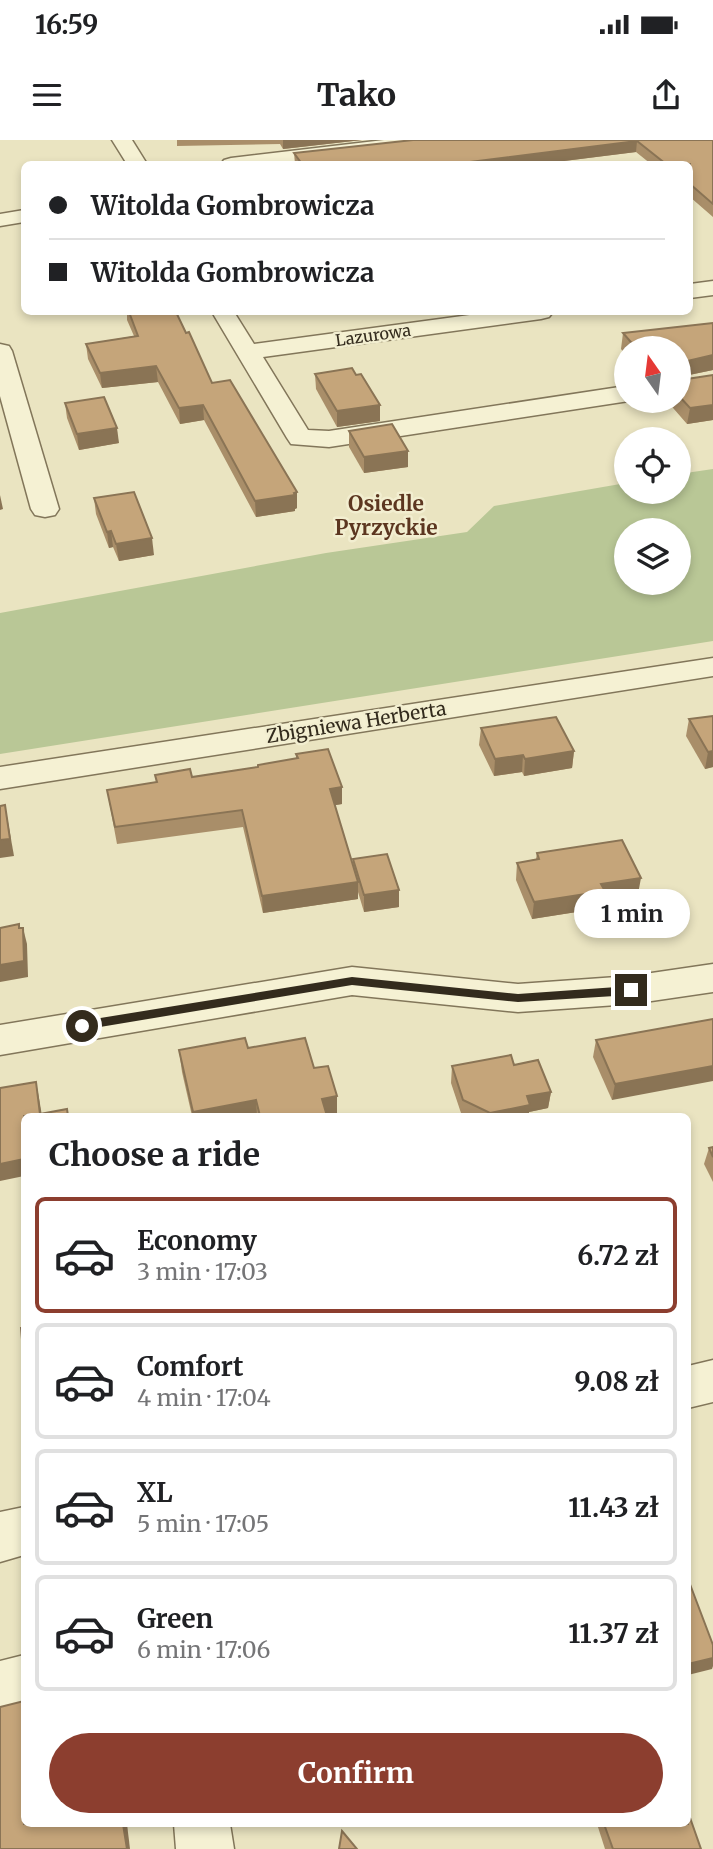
<!DOCTYPE html>
<html lang="en">
<head>
<meta charset="utf-8">
<style>
  :root { --surface:#fff; --page:#f6f6f6; --text:#202124; --muted:#757577; --line:#e0e0e0; --accent:#8c3e2f }
  body { margin:0; font-family:Merriweather,serif; background:var(--page); color:var(--text); height:100vh; display:flex; flex-direction:column; font-size:26px; white-space:nowrap }
  * { box-sizing:border-box; margin:0 }
  p { font-size:23px; color:var(--muted) }
  .icon { flex:none; width:38px; height:38px; fill:none; stroke:currentColor; stroke-width:2; stroke-linecap:round; stroke-linejoin:round }
  .map { position:relative; flex:1; overflow:hidden }
  .sheet { position:absolute; left:21px; top:973px; width:670px; height:714px; display:flex; flex-direction:column; background:var(--surface); border-radius:10px; box-shadow:0 4px 10px #0003 }
  .sheet>* { flex:none }
  .top-card { position:absolute; left:21px; top:21px; width:672px; height:154px; border-radius:10px; box-shadow:0 4px 10px #0003; display:grid; align-content:center; height:154px; padding:0 28px; background:var(--surface) }
  .needle { width:46px; rotate:346deg }
  .controls { position:absolute; left:614px; top:196px; display:grid; gap:14px }
  .controls a { display:grid; place-items:center; width:77px; height:77px; border-radius:50%; background:var(--surface); box-shadow:0 4px 10px #0003; font-size:35px }
  .end { position:absolute; width:32px; height:32px; margin:-16px; border:9px solid #332b1d; background:#fff; box-shadow:0 0 0 4px #fff }
  .from { border-radius:50% }
  .bubble { position:absolute; height:49px; border-radius:24px; background:var(--surface); box-shadow:0 4px 10px #0003; font-size:23px; font-weight:700; line-height:49px; text-align:center }
  .top-card b { display:flex; align-items:center; gap:24px; height:66px; font-size:26px }
  .top-card b+b { border-top:2px solid var(--line) }
  .top-card i { width:18px; height:18px; background:var(--text) }
  ul { padding:0; list-style:none }
  li { display:flex; align-items:center; gap:21px; height:116px; margin:0 14px 10px; padding:0 14px; border:4px solid var(--line); border-radius:10px }
  li div { flex:1 }
  li b { display:block; font-size:26px }
  li em { font-style:normal; font-weight:700 }
  li.selected { border-color:var(--accent) }
  li>.icon { width:63px; height:63px; stroke-width:1.5 }
  h2 { padding:0 28px; font-size:32px; line-height:84px }
  .cta { display:flex; gap:14px; margin-top:auto; padding:14px 28px }
  .cta a { flex:1; height:80px; border-radius:42px; background:var(--accent); color:#fff; font-size:28px; font-weight:700; line-height:80px; text-align:center }
  .status { display:flex; justify-content:space-between; align-items:center; height:49px; padding:0 35px; background:var(--surface); direction:ltr }
  .status svg { height:19px; fill:currentColor }
  header { display:flex; justify-content:space-between; align-items:center; height:91px; padding:0 28px; background:var(--surface); font-size:32px; font-weight:700 }
  .map>svg:first-child { display:block }
  .green { fill:#b9c796; fill-rule:evenodd }
  .lines { fill:none; stroke-linecap:round; stroke-linejoin:round }
  .street-casing { stroke:#82765a; stroke-width:3 }
  .street { fill:#f5f1d3; fill-rule:evenodd }
  .wall { fill:#a98e69 }
  .shaded-wall { fill:#8a7455 }
  .building { fill:#c5a57a; stroke:#8a7455; stroke-width:2 }
  .route { fill:#332b1d }
  .labels { text-anchor:middle; stroke-width:5; stroke-linejoin:round; paint-order:stroke }
  .far-street-label { font-size:16px; fill:#332b1d; stroke:#f2eed0 }
  .street-label { font-size:19px; fill:#332b1d; stroke:#f2eed0 }
  .far-district-label { font-size:21px; font-weight:bold; fill:#5c3620; stroke:#f2eed0 }
</style>
</head>
<body>
<div class="status"><b>16:59</b><svg viewBox="0 0 49 12"><path d="M0 12V9h3v3zM5 12V6h3v6zM10 12V3h3v9zM15 12V0h3v12zM26 1h20v11H26zM47 4h2v5h-2z"/></svg></div>
<header><svg class="icon" aria-label="menu" viewBox="0 0 24 24"><path d="M4 6h16M4 12h16M4 18h16"/></svg>Tako<svg class="icon" aria-label="share" viewBox="0 0 24 24"><path d="M12 15V3M7 8l5-5 5 5M5 13v7h14v-7"/></svg></header>
<div class="map">
<svg width="713" height="1709" viewBox="0 0 713 1709">
  <rect width="100%" height="100%" fill="#eae4c1"/>
  <path class="green" d="M 713,329 L 713,501 L 0,614 L 0,473 L 326,413 L 467,392 L 494,366 L 626,343 L 626,352 L 679,352 L 679,334 ZM 626,390 L 679,390 L 679,443 L 626,443 Z"/>
  <g class="lines">
    <defs>
      <g id="street">
        <polygon points="112,0 132,0 147,24 127,24"/>
        <polygon points="384,0 445,0 442,4 435,6 278,24 221,24 224,20 231,18"/>
        <polygon points="24,70 24,82 0,86 0,74"/>
        <polygon points="713,141 713,155 690,158 690,144"/>
        <polygon points="212,172 234,172 254,204 492,172 553,172 549,177 541,179 263,217 308,290 329,291 626,246 626,261 629,261 329,307 291,304 287,298"/>
        <polygon points="0,204 9,206 12,211 59,369 55,375 45,377 35,375 31,369 0,256"/>
        <polygon points="713,518 713,536 0,649 0,627"/>
        <polygon points="713,824 713,852 631,864 518,872 352,855 0,915 0,885 352,827 518,844 631,836"/>
        <polygon points="713,1220 713,1262 688,1268 688,1226"/>
        <polygon points="24,1367 24,1415 0,1422 0,1372"/>
        <polygon points="24,1515 24,1569 0,1575 0,1521"/>
        <polygon points="174,1684 230,1684 234,1709 176,1709"/>
      </g>
    </defs>
    <use href="#street" class="street-casing"/>
    <use href="#street" class="street"/>
  </g>
  <g class="wall">
    <polygon points="177,0 362,0 283,9 280,4 177,6"/>
    <polygon points="413,0 713,0 713,77 690,57 690,24 651,24 636,12 540,24 295,24 294,13"/>
    <polygon points="127,172 176,172 212,243 297,352 297,368 295,369 295,371 256,377 204,280 180,284 158,242 102,248 88,219 86,204 134,196 127,180"/>
    <polygon points="713,183 713,230 680,237 680,240 713,235 713,280 687,284 667,261 679,261 679,208 626,208 626,215 621,209 623,193"/>
    <polygon points="315,234 356,235 380,265 380,281 337,287 316,249"/>
    <polygon points="65,263 119,303 79,310 67,278"/>
    <polygon points="349,291 408,311 408,327 364,333 349,307"/>
    <polygon points="94,358 154,415 119,421 113,407 109,408 96,374"/>
    <polygon points="713,576 713,627 705,629 686,596 689,579"/>
    <polygon points="481,588 574,611 572,628 524,636 522,632 494,636 479,605"/>
    <polygon points="296,614 342,647 342,664 335,665 353,726 353,719 399,767 364,772 358,752 358,759 263,773 243,687 117,704 107,650 156,642 155,635 192,637 258,627 296,618"/>
    <polygon points="537,713 638,754 603,760 602,768 532,779 516,740 517,723 536,719"/>
    <polygon points="713,879 612,960 593,917 596,900"/>
    <polygon points="248,908 314,928 337,976 192,976 182,932 179,910"/>
    <polygon points="514,925 551,952 548,968 529,972 529,976 462,976 451,943 452,926"/>
    <polygon points="713,1007 713,1042 704,1024 709,1008"/>
    <polygon points="597,1684 688,1684 701,1709 605,1709"/>
  </g>
  <g class="shaded-wall">
    <polygon points="283,0 362,0 283,9"/>
    <polygon points="637,1 636,12 540,24 454,24"/>
    <polygon points="713,215 713,230 679,237 679,223"/>
    <polygon points="156,226 158,242 102,248 100,233"/>
    <polygon points="203,265 204,280 180,284 179,268"/>
    <polygon points="380,265 380,281 337,287 337,271"/>
    <polygon points="713,265 713,280 687,284 690,268"/>
    <polygon points="117,288 119,303 79,310 77,294"/>
    <polygon points="408,311 408,327 364,333 364,317"/>
    <polygon points="297,352 297,368 295,369 295,371 256,377 255,361"/>
    <polygon points="0,355 3,369 0,370"/>
    <polygon points="111,391 113,407 109,408 107,392"/>
    <polygon points="152,398 154,415 119,421 116,404"/>
    <polygon points="574,611 572,628 524,636 525,619"/>
    <polygon points="713,611 713,627 705,629 708,612"/>
    <polygon points="523,615 522,632 494,636 495,619"/>
    <polygon points="342,647 342,664 330,666 330,649"/>
    <polygon points="5,665 14,716 0,718 0,700"/>
    <polygon points="641,738 638,754 603,760 602,768 532,779 534,762 601,744"/>
    <polygon points="358,742 358,759 263,773 262,756"/>
    <polygon points="399,750 399,767 364,772 364,755"/>
    <polygon points="23,788 27,804 28,837 0,842 0,825"/>
    <polygon points="713,926 713,941 612,960 615,944"/>
    <polygon points="36,942 39,958 42,976 40,976"/>
    <polygon points="551,952 548,968 529,972 529,976 490,976 490,973 527,956"/>
    <polygon points="337,956 337,976 323,976 322,959"/>
    <polygon points="256,960 257,976 193,976 193,972"/>
    <polygon points="24,1019 24,1036 0,1041 0,1024"/>
    <polygon points="713,1518 713,1526 712,1529 688,1535 688,1524"/>
    <polygon points="123,1684 127,1684 130,1709 127,1709"/>
  </g>
  <g class="building">
    <polygon points="413,0 713,0 713,64 690,44 690,24 666,24 637,1 454,24 302,24 294,13"/>
    <polygon points="129,172 176,172 186,193 189,192 212,243 230,240 297,352 294,353 295,355 255,361 203,265 179,268 156,226 100,233 86,204 138,196"/>
    <polygon points="713,183 713,215 679,223 679,208 636,208 623,193"/>
    <polygon points="679,226 680,240 713,235 713,265 690,268 679,256"/>
    <polygon points="352,228 356,235 361,234 380,265 337,271 315,234"/>
    <polygon points="104,257 117,288 77,294 65,263"/>
    <polygon points="392,284 408,311 364,317 349,291"/>
    <polygon points="134,352 152,398 116,404 111,391 107,392 94,358"/>
    <polygon points="713,576 713,611 708,612 689,579"/>
    <polygon points="556,577 574,611 525,619 523,615 495,619 481,588"/>
    <polygon points="328,609 342,647 330,649 358,742 262,756 242,670 115,687 107,650 157,642 155,635 190,629 192,637 258,627 258,625 298,618 296,614"/>
    <polygon points="5,665 10,699 0,700 0,666"/>
    <polygon points="622,700 641,738 601,744 605,751 534,762 517,723 539,719 537,713"/>
    <polygon points="387,714 399,750 364,755 353,719"/>
    <polygon points="19,784 19,788 23,788 24,821 0,825 0,788"/>
    <polygon points="713,879 713,926 615,944 596,900"/>
    <polygon points="245,898 248,908 305,898 314,928 328,926 337,956 322,959 327,976 260,976 256,960 193,972 179,910"/>
    <polygon points="511,915 514,925 538,920 551,952 527,956 530,965 490,973 463,960 452,926"/>
    <polygon points="36,942 40,974 67,969 68,976 24,976 24,1019 0,1024 0,948"/>
    <polygon points="713,1007 713,1017 709,1008"/>
    <polygon points="24,1187 24,1222 21,1188"/>
    <polygon points="688,1439 713,1505 713,1518 688,1524"/>
    <polygon points="24,1561 24,1684 123,1684 127,1709 0,1709 0,1567"/>
    <polygon points="688,1672 701,1709 613,1709 604,1684 688,1684"/>
    <polygon points="342,1691 357,1709 339,1709"/>
  </g>
  <polygon class="route" points="352,837 518,854 631,846 636,850 631,855 518,862 352,845 82,890 77,886 82,881"/>
  <g class="labels">
    <g class="far-street-label">
      <text transform="translate(373 195) rotate(-8)" y="6">Lazurowa</text>
    </g>
    <g class="street-label">
      <text transform="translate(356 582) rotate(-9)" y="7">Zbigniewa Herberta</text>
    </g>
    <g class="far-district-label">
      <text x="386" y="371">Osiedle<tspan x="386" dy="24">Pyrzyckie</tspan></text>
    </g>
  </g>
</svg>
<div class="controls">
<a><svg class="needle" viewBox="-14 -14 28 28"><path d="M0-13l5 13h-10z" fill="#e53935"/><path d="M0 13l5-13h-10z" fill="#757577"/></svg></a>
<a><svg class="icon" aria-label="locate" viewBox="0 0 24 24"><circle cx="12" cy="12" r="6"/><path d="M12 2v4M12 18v4M2 12h4M18 12h4"/></svg></a>
<a><svg class="icon" aria-label="layers" viewBox="0 0 24 24"><path d="M12 4l9 5-9 5-9-5zM3 14l9 5 9-5"/></svg></a>
</div>
<i class="end from" style="left:82px;top:886px"></i>
<i class="end" style="left:631px;top:850px"></i>
<div class="bubble" style="left:574px;top:749px;width:116px">1 min</div>
<div class="top-card">
<b><i class="from"></i>Witolda Gombrowicza</b>
<b><i></i>Witolda Gombrowicza</b>
</div>
<section class="sheet">
<h2>Choose a ride</h2>
<ul>
<li class="selected"><svg class="icon" aria-label="car" viewBox="0 0 24 24"><path d="M5 17H2v-5l4-1 3-4h7l3 4 3 1v5h-3M9 17h6M6 11h13"/><circle cx="7" cy="17" r="2"/><circle cx="17" cy="17" r="2"/></svg><div><b>Economy</b><p>3 min · 17:03</p></div><em>6.72 zł</em></li>
<li><svg class="icon" aria-label="car" viewBox="0 0 24 24"><path d="M5 17H2v-5l4-1 3-4h7l3 4 3 1v5h-3M9 17h6M6 11h13"/><circle cx="7" cy="17" r="2"/><circle cx="17" cy="17" r="2"/></svg><div><b>Comfort</b><p>4 min · 17:04</p></div><em>9.08 zł</em></li>
<li><svg class="icon" aria-label="car" viewBox="0 0 24 24"><path d="M5 17H2v-5l4-1 3-4h7l3 4 3 1v5h-3M9 17h6M6 11h13"/><circle cx="7" cy="17" r="2"/><circle cx="17" cy="17" r="2"/></svg><div><b>XL</b><p>5 min · 17:05</p></div><em>11.43 zł</em></li>
<li><svg class="icon" aria-label="car" viewBox="0 0 24 24"><path d="M5 17H2v-5l4-1 3-4h7l3 4 3 1v5h-3M9 17h6M6 11h13"/><circle cx="7" cy="17" r="2"/><circle cx="17" cy="17" r="2"/></svg><div><b>Green</b><p>6 min · 17:06</p></div><em>11.37 zł</em></li>
</ul>
<div class="cta"><a>Confirm</a></div>
</section>
</div>
</body>
</html>
